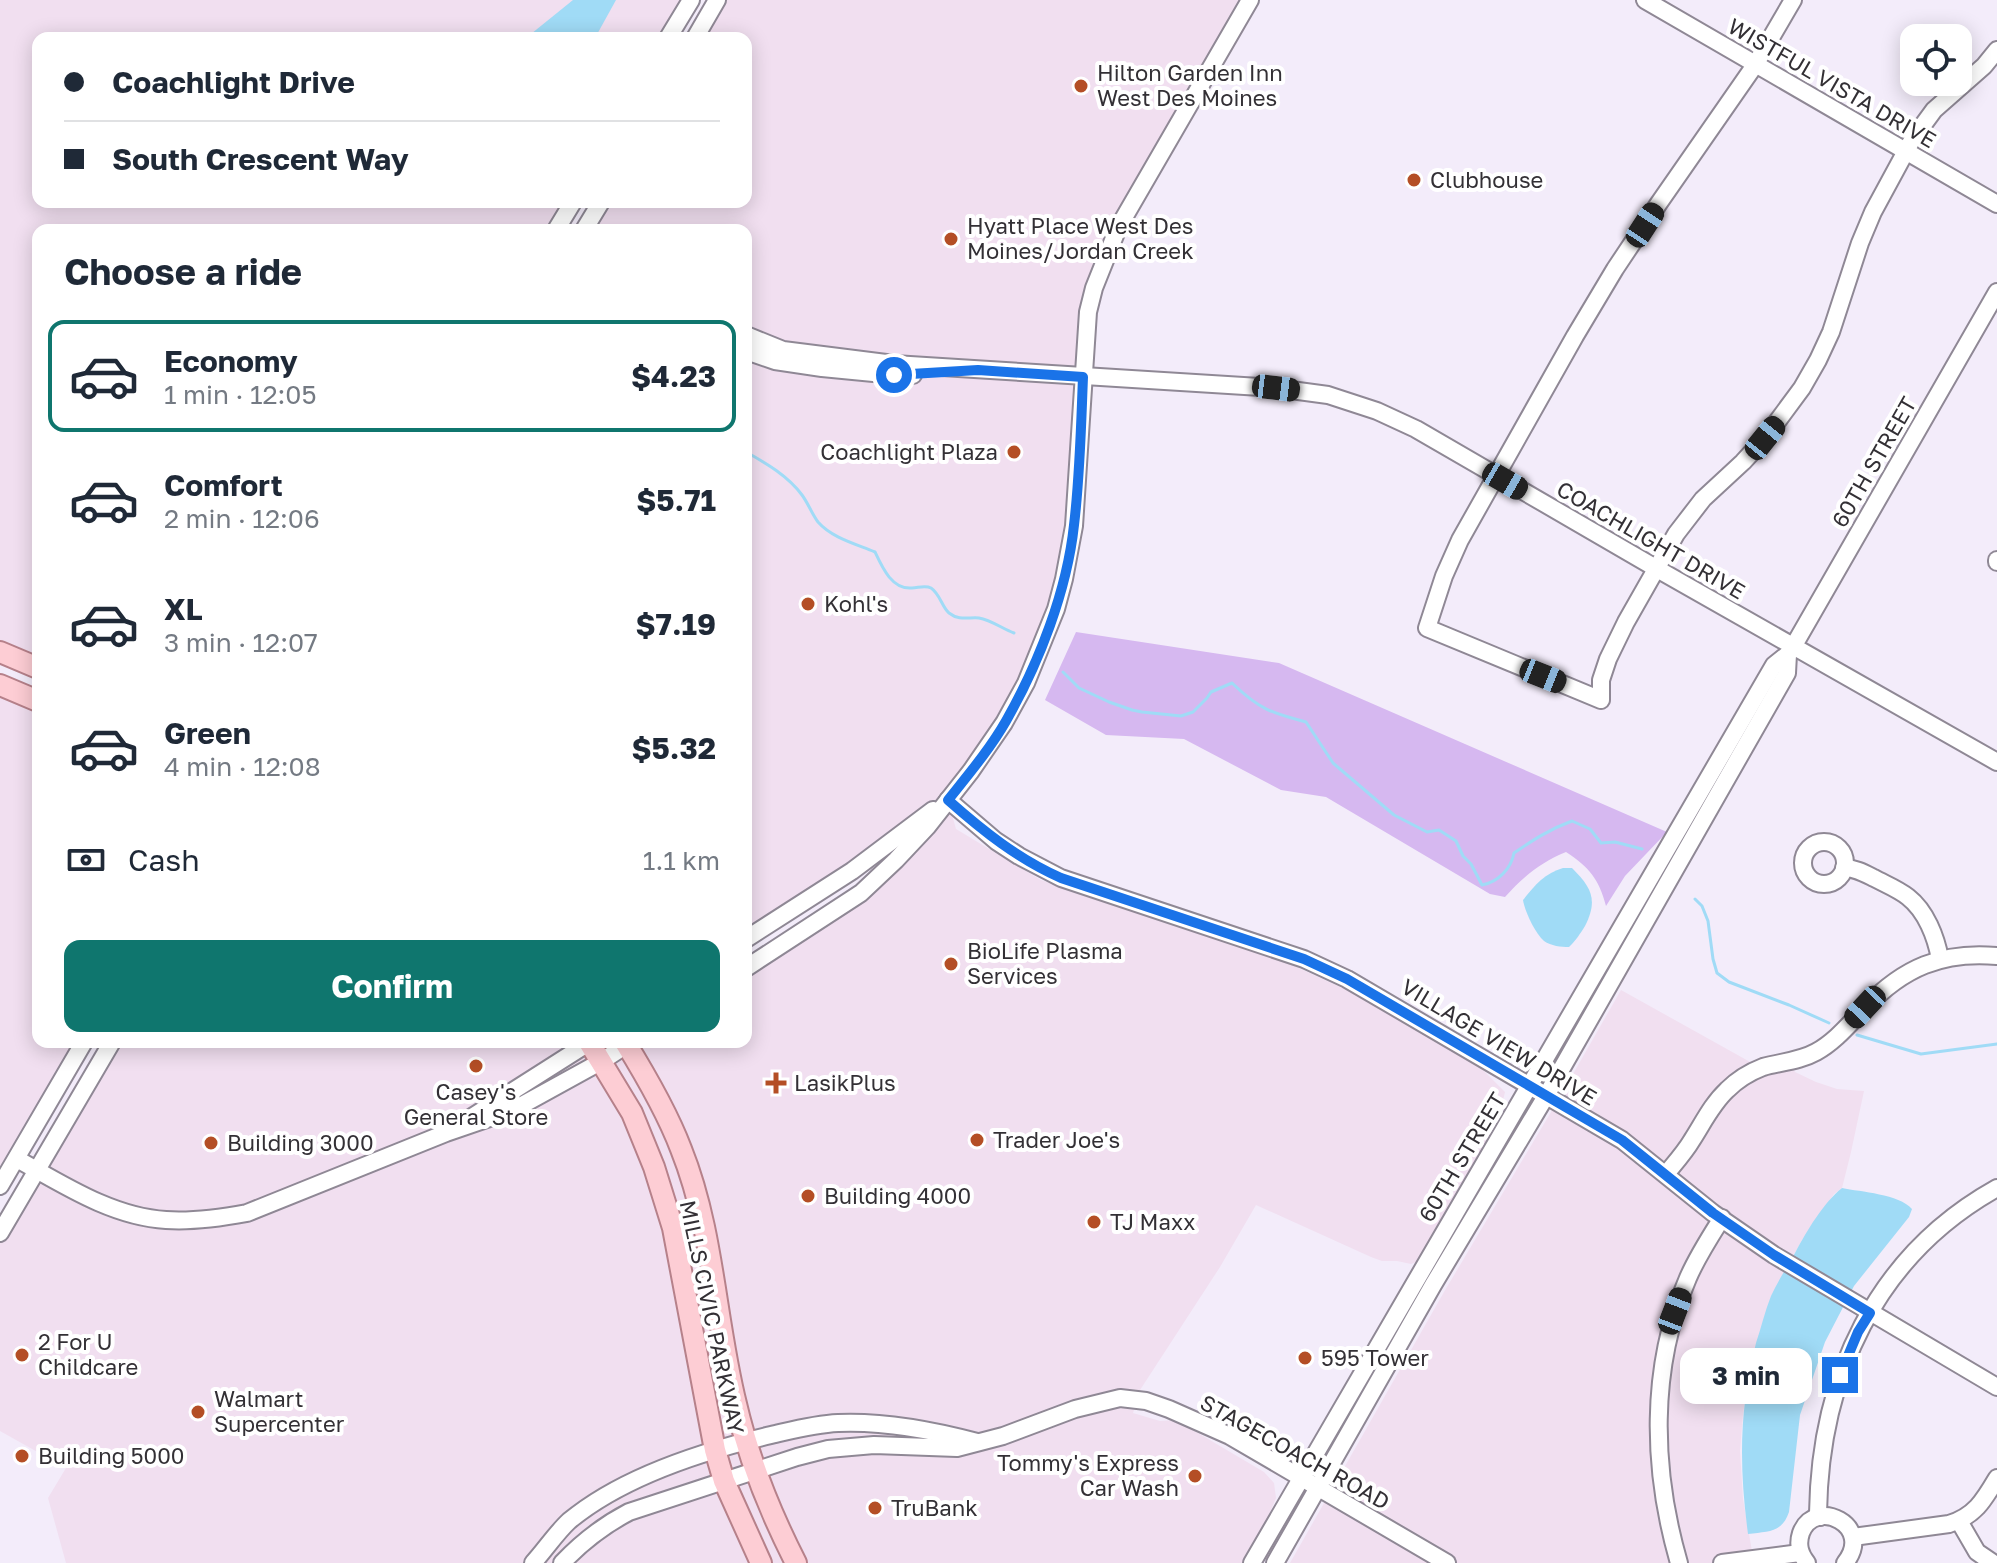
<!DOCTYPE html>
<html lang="en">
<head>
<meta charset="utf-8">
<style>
  :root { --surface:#fff; --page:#f6f6f7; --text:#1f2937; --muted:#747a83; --line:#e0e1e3; --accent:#0f766e }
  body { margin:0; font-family:"Golos Text",sans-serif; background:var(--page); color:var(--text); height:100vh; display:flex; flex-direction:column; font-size:30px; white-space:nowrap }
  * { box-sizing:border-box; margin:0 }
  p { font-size:26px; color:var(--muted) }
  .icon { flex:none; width:44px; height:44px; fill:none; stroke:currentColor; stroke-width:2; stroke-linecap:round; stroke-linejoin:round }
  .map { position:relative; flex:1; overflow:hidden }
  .side { position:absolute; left:32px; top:224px; width:720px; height:824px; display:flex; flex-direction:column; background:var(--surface); border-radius:16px; box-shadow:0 4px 20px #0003 }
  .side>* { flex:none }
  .hud { position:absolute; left:32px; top:32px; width:720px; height:176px; border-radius:16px; box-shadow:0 4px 20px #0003; display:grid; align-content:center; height:176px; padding:0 32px; background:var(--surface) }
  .tools { position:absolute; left:1900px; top:24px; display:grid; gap:16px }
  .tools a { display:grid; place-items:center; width:72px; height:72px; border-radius:16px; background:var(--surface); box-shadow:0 4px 20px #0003; font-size:40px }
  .end { position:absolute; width:36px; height:36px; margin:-18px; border:10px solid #1a73e8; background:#fff; box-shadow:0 0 0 4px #fff }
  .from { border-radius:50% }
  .bubble { position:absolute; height:56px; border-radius:16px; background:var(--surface); box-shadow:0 4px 20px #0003; font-size:26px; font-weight:700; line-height:56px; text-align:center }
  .car { position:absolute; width:24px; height:48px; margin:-24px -12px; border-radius:10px; box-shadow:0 0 6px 2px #0007; background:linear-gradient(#222 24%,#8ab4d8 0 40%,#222 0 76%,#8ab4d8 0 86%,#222 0) }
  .hud b { display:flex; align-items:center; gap:28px; height:76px; font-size:30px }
  .hud b+b { border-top:2px solid var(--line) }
  .hud i { width:20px; height:20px; background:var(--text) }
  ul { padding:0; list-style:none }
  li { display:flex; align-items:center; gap:24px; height:112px; margin:0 16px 12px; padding:0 16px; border:4px solid transparent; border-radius:16px }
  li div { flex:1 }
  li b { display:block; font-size:30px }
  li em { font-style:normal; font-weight:700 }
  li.active { border-color:var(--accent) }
  li>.icon { width:72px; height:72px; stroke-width:1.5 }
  h2 { padding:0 32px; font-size:36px; line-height:96px }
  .pay { display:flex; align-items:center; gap:20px; height:88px; padding:0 32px; font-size:30px }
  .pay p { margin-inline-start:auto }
  .action { display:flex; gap:16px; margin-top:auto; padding:16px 32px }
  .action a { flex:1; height:92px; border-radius:16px; background:var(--accent); color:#fff; font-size:32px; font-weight:700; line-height:92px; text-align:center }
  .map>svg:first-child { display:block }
  .commercial { fill:#f1dff0 }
  .green { fill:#d6b8f0 }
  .water { fill:#a0dbf6 }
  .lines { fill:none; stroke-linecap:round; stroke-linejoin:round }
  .stream { stroke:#a0dbf6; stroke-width:3 }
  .minor-casing { stroke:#8f8895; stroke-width:20 }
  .major-casing { stroke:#b6818a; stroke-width:24 }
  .minor { stroke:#fff; stroke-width:16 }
  .major { stroke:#fdcdd4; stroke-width:20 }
  .route { stroke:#1a73e8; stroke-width:10 }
  .poi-dot { fill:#b44e25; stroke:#fff; stroke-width:3 }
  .labels { text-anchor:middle; stroke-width:8; stroke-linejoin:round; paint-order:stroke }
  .poi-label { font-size:22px; fill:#333035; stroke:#fff; text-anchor:start }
  .street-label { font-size:22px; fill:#333035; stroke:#fff }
</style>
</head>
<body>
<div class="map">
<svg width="1997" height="1563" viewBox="0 0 1997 1563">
  <rect width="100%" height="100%" fill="#f3ecfa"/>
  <g class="commercial">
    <polygon points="0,0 691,0 668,38 38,38 38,202 573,202 556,230 38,230 38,668 0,652"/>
    <polygon points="717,0 1250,0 1094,288 1074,526 1026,683 948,800 956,829 1041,880 1290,964 1371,1001 1449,1047 1481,1068 1505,1092 1501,1108 1488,1140 1416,1262 1411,1264 1397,1261 1382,1261 1371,1257 1256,1205 1220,1267 1140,1390 1133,1413 1160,1421 1176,1420 1264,1472 1274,1483 1276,1498 1265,1524 1242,1563 66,1563 48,1498 66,1468 0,1431 0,1233 112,1042 589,1042 602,1061 630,1042 746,1042 746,967 861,893 927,827 746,939 746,230 584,230 601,202 746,202 746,38 695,38"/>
    <polygon points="0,685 38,701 38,1042 84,1042 0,1186"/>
    <polygon points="1621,990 1761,1068 1789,1061 1795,1072 1816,1082 1837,1089 1864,1091 1851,1152 1842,1188 1834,1194 1802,1240 1771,1297 1751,1364 1743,1414 1740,1451 1743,1499 1754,1563 1290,1563 1444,1292 1557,1102"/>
  </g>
  <path class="green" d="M 1076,632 L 1279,663 L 1667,832 L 1625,876 L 1606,906 C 1599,879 1589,867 1566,852 C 1541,862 1523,877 1505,897 L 1490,894 L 1326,797 L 1281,790 L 1184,739 L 1106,735 L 1045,700 Z"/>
  <g class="water">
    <polygon points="573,0 616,0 595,38 526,38"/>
    <path d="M 1563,868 L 1572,868 C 1592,888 1598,900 1585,926 C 1580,934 1576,940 1569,947 C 1561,947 1551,946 1544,941 C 1535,933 1525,912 1523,900 C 1534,886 1545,873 1563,868 Z"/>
    <path d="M 1842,1188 C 1861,1192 1899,1194 1912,1209 L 1909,1217 L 1854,1286 L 1825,1342 L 1800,1415 L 1789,1512 C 1782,1533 1768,1531 1748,1534 C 1739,1466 1739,1410 1756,1343 C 1761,1328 1765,1311 1771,1296 C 1778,1281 1787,1267 1795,1253 C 1806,1232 1824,1202 1842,1188 Z"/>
  </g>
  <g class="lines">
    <g class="stream">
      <path d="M 746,452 C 766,463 788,476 802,495 C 808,503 812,514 818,522 C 832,538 856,544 875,552 C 882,567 892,590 912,588 C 918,588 925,585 931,588 C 940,594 942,607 949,613 C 959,621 969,617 979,618 C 991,620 1003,629 1014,633"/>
      <path d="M 1063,672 L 1079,688 L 1109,702 L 1132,710 L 1142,712 L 1181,716 L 1193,712 L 1207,698 L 1211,692 L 1232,683 C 1259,709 1271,713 1306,722 L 1333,763 L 1394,815 L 1427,832 L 1439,830 L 1456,841 L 1463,856 L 1471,864 L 1482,885 C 1498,882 1511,869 1514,853 C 1533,840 1550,829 1572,821 L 1590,829 L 1601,843 L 1615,842 L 1642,849"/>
      <polyline points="1695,899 1702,906 1708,921 1713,959 1717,973 1729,982 1789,1005 1829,1023"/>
      <polyline points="1857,1035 1921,1054 1997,1044"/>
    </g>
    <defs>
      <g id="minor">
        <polyline points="1645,0 1997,204"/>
        <polyline points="1793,0 1755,65 1659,203 1615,269 1575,336 1460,540 1444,576 1427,628 1601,700 1601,680 1608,659 1626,622 1676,534 1703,499 1743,462 1765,438 1802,388 1818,360 1831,332 1860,243 1873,212 1912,140 1934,110 1984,66 1997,50"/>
        <polyline points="668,38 691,0"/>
        <polyline points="695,38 717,0"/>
        <polyline points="556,230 573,202"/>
        <polyline points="584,230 601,202"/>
        <polyline points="746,335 783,350 894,364 1276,388 1328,395 1377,411 1416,429 1666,574 1997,762"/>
        <polyline points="746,351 775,361 822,368 894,375 913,375"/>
        <polyline points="1997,560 1997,562"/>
        <polyline points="948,800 996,841 1019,856 1061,878 1304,959 1347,979 1622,1140 1713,1213 1774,1255 1997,1387"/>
        <circle cx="1824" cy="863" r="21"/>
        <path d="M 1844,868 C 1855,868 1864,873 1874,878 C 1885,884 1898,889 1908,897 C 1926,911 1936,937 1940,959"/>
        <polyline points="746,939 852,871 933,810"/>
        <polyline points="746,968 861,893 896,860 927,827 971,771 1004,723 1026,683 1056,609 1064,579 1074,526 1088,312 1094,288 1118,228 1250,0"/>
        <polyline points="472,1117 590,1042"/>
        <path d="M 17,1159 C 62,1184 112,1217 166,1220 C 193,1222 220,1218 247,1213 L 446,1133 L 513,1110 L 602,1061 L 631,1042"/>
        <path d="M 1666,1174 C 1675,1163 1685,1152 1692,1140 C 1703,1123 1712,1104 1727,1090 C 1737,1080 1750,1072 1763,1067 C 1781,1062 1800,1061 1816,1052 C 1836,1041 1850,1023 1866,1007 C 1903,968 1942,951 1997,956"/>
        <polyline points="0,1186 84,1042"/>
        <polyline points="0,1233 112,1042"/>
        <path d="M 1820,1517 L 1818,1513 C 1820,1378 1875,1256 1997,1188"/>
        <polyline points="1959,1521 1977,1552 1993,1563"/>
        <path d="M 1853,1537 L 1949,1524 C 1975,1516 1984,1500 1997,1478"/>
        <path d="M 533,1563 C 545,1550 556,1533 569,1521 C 623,1476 703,1451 771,1435 C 793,1430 815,1424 838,1423 C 884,1421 932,1430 977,1442"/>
        <path d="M 562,1563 C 582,1542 602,1526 629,1512 L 797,1457 L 828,1449 L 874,1445 L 957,1448 L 1003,1436 L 1075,1409 L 1120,1398 L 1146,1401 L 1169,1409 L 1230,1436 L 1447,1563"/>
        <polyline points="1252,1563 1774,665 1788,654 1793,647 1997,292"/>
        <polyline points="1275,1563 1433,1285 1546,1096 1787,673 1788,654"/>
        <path d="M 1679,1563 C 1652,1470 1649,1368 1688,1278 C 1697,1257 1710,1237 1722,1218"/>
        <polyline points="1722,1563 1800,1553"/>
        <path d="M 1807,1563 C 1800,1554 1797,1545 1801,1533 C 1815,1496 1875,1526 1845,1563"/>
      </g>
      <g id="major">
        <polyline points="0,652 38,668"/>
        <polyline points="0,685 38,701"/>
        <polyline points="589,1042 632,1113 654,1167 673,1228 715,1450 724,1481 761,1563"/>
        <path d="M 625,1042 C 646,1076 667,1112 681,1149 C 714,1231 715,1320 736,1404 C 749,1460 770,1512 796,1563"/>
      </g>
    </defs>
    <use href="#minor" class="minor-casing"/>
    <use href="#major" class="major-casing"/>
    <use href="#minor" class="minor"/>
    <use href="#major" class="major"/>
  </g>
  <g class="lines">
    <path class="route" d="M 894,375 L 978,370 L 1083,377 C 1081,426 1080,476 1074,525 C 1067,591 1039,663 1006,721 C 990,749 968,775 948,800 C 983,831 1018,859 1061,878 L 1304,959 L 1347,979 L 1622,1140 L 1713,1213 L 1774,1255 L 1870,1313 L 1858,1332 L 1840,1375"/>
  </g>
  <g class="poi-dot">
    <circle cx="1081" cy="86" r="8"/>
    <circle cx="1414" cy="180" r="8"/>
    <circle cx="951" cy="239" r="8"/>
    <circle cx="1014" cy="452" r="8"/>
    <circle cx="808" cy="604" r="8"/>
    <circle cx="951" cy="964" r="8"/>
    <circle cx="476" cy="1066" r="8"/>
    <path d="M772 1071h8v8h8v8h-8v8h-8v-8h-8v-8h8z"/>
    <circle cx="977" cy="1140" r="8"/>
    <circle cx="211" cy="1143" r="8"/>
    <circle cx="808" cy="1196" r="8"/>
    <circle cx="1094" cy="1222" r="8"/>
    <circle cx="22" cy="1355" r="8"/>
    <circle cx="1305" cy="1358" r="8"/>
    <circle cx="198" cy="1412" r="8"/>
    <circle cx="22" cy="1456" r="8"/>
    <circle cx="1195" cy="1476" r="8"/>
    <circle cx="875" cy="1508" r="8"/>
  </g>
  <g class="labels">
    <g class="poi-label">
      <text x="1097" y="81">Hilton Garden Inn<tspan x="1097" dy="25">West Des Moines</tspan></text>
      <text x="1430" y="188">Clubhouse</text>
      <text x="967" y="234">Hyatt Place West Des<tspan x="967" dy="25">Moines/Jordan Creek</tspan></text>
      <text x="998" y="460" text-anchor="end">Coachlight Plaza</text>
      <text x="824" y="612">Kohl's</text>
      <text x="967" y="959">BioLife Plasma<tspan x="967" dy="25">Services</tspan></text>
      <text x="794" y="1091">LasikPlus</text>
      <text x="476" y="1100" text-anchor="middle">Casey's<tspan x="476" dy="25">General Store</tspan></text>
      <text x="993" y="1148">Trader Joe's</text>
      <text x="227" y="1151">Building 3000</text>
      <text x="824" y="1204">Building 4000</text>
      <text x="1110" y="1230">TJ Maxx</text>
      <text x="38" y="1350">2 For U<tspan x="38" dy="25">Childcare</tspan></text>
      <text x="1321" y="1366">595 Tower</text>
      <text x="214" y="1407">Walmart<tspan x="214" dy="25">Supercenter</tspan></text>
      <text x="38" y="1464">Building 5000</text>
      <text x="1179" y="1471" text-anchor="end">Tommy's Express<tspan x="1179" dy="25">Car Wash</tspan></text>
      <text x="891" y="1516">TruBank</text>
    </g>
    <g class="street-label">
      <text transform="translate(1832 83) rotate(30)" y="8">WISTFUL VISTA DRIVE</text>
      <text transform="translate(1874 462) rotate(-60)" y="8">60TH STREET</text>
      <text transform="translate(1651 540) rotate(30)" y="8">COACHLIGHT DRIVE</text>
      <text transform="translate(1499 1042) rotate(31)" y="8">VILLAGE VIEW DRIVE</text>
      <text transform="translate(1462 1157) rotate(-59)" y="8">60TH STREET</text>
      <text transform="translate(712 1317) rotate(78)" y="8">MILLS CIVIC PARKWAY</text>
      <text transform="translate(1295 1452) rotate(29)" y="8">STAGECOACH ROAD</text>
    </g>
  </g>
</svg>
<div class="tools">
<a><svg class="icon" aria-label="locate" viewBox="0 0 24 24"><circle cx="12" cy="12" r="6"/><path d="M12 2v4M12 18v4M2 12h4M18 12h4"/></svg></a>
</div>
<i class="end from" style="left:894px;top:375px"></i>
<i class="end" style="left:1840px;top:1375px"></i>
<div class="bubble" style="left:1680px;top:1348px;width:132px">3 min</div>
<i class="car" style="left:1645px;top:225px;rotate:33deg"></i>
<i class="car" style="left:1276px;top:388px;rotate:97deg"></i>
<i class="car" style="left:1765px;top:438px;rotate:39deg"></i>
<i class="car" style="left:1505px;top:481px;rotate:120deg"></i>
<i class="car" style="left:1543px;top:676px;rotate:112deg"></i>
<i class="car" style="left:1865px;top:1007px;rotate:223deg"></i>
<i class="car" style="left:1675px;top:1311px;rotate:21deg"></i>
<div class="hud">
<b><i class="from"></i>Coachlight Drive</b>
<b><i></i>South Crescent Way</b>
</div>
<section class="side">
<h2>Choose a ride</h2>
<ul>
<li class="active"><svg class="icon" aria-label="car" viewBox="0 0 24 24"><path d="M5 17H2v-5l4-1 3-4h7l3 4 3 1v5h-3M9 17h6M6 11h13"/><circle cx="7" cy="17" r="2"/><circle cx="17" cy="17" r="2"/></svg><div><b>Economy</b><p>1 min · 12:05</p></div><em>$4.23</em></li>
<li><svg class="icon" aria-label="car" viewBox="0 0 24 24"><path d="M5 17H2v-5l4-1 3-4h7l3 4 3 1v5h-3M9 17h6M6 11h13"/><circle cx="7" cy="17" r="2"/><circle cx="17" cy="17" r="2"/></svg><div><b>Comfort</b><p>2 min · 12:06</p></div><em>$5.71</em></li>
<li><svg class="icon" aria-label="car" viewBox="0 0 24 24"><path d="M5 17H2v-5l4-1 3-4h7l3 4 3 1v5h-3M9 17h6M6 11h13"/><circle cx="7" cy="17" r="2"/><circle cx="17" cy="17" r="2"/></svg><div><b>XL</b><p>3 min · 12:07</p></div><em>$7.19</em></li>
<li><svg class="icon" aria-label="car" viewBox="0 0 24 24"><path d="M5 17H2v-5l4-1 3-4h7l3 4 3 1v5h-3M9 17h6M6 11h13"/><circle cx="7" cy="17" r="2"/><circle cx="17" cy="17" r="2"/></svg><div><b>Green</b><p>4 min · 12:08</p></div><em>$5.32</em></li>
</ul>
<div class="pay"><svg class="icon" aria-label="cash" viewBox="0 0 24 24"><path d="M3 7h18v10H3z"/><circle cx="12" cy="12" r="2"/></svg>Cash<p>1.1 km</p></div>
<div class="action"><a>Confirm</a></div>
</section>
</div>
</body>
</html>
